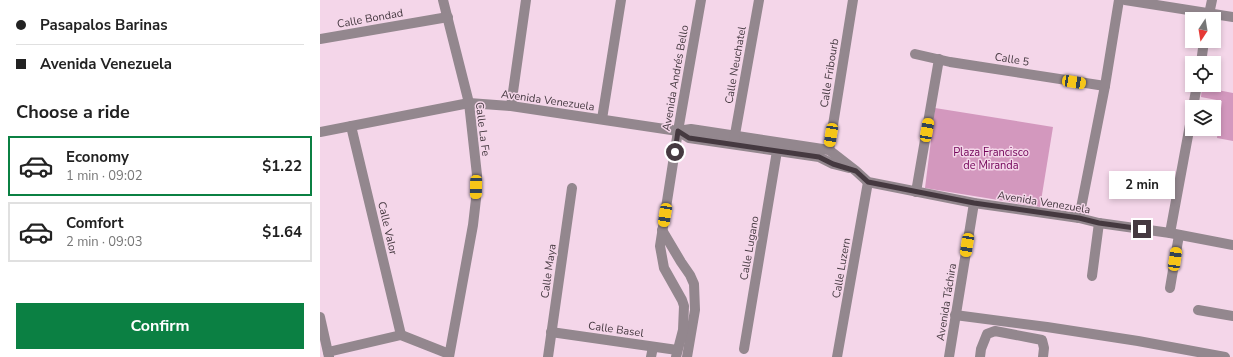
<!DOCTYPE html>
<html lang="en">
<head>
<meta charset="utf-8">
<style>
  :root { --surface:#fff; --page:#f2f2f2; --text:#222; --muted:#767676; --line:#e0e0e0; --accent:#0b8043 }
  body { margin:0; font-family:"Nunito Sans",sans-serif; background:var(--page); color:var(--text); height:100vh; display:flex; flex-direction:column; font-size:15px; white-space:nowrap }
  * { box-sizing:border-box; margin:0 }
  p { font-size:13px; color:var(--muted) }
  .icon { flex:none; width:22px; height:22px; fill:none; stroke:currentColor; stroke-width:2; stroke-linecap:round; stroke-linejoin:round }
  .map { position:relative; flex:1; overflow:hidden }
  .drawer { display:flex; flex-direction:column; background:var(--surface); width:320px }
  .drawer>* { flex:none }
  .top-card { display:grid; align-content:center; height:88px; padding:0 16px; background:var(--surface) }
  .needle { width:26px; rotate:192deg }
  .fabs { position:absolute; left:865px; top:12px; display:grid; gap:8px }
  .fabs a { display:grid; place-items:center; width:36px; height:36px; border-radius:0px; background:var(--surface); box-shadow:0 2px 6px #0003; font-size:20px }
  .end { position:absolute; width:18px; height:18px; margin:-9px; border:5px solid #453940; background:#fff; box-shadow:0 0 0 2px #fff }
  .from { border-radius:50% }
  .bubble { position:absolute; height:28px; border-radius:0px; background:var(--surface); box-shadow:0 2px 6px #0003; font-size:13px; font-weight:700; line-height:28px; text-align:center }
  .car { position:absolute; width:12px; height:24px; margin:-12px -6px; border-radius:5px; box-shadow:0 0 3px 1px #0007; background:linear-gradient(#f5c518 24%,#345 0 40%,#f5c518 0 76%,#345 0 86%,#f5c518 0) }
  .top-card b { display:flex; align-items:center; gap:14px; height:38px; font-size:15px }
  .top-card b+b { border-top:1px solid var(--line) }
  .top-card i { width:10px; height:10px; background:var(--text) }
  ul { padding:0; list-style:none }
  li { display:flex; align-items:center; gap:12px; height:60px; margin:0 8px 6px; padding:0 8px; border:2px solid var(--line); border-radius:0px }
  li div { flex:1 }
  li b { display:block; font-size:15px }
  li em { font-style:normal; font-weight:700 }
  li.current { border-color:var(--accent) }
  li>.icon { width:36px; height:36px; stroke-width:1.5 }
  h2 { padding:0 16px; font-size:18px; line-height:48px }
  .button { display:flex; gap:8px; margin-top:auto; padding:8px 16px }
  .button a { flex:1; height:46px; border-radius:0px; background:var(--accent); color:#fff; font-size:16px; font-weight:700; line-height:46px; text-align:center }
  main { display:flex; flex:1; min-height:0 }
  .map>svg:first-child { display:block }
  .green { fill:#d398be }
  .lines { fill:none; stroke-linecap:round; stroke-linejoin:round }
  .minor { stroke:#93878e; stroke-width:10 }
  .route { stroke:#453940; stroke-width:5 }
  .labels { text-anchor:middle; stroke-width:3; stroke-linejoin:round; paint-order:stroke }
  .street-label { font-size:11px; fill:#453940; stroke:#f4d6e9 }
  .park-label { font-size:11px; fill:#710258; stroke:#f4d6e9 }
</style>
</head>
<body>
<main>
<section class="drawer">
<div class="top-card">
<b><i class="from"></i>Pasapalos Barinas</b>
<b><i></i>Avenida Venezuela</b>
</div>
<h2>Choose a ride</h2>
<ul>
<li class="current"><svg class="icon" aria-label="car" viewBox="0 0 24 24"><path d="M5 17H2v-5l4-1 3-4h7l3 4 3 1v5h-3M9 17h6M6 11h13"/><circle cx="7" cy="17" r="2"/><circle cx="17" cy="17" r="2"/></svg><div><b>Economy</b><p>1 min · 09:02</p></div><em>$1.22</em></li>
<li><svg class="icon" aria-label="car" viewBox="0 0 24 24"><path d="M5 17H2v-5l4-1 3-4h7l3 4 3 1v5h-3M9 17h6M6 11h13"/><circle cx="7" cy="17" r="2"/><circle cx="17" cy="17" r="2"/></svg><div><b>Comfort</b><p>2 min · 09:03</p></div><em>$1.64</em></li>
</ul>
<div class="button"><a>Confirm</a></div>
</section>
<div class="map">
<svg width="913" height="357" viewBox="0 0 913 357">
  <rect width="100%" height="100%" fill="#f4d6e9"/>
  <g class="green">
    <polygon points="882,87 913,93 913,141 897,138 902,101 881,97"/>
    <polygon points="615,108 733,127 720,207 605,188"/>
  </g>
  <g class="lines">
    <g class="minor">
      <polyline points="123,0 149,103 157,175 156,199 153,225 129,357"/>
      <polyline points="805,0 913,17"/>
      <polyline points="888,19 892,0"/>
      <polyline points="0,39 128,17"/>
      <polyline points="595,54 630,62 785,86"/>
      <polyline points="881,63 884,41"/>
      <polyline points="191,106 206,0"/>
      <polyline points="873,107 877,85"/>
      <polyline points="282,119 301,0"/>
      <polyline points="31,126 81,335"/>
      <polyline points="358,131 369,138 499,157 513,164 529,168"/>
      <polyline points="0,132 149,103 191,106 358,131 371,129 509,150 536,171 548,182 654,203 759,218 779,223 850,233 913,245"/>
      <polyline points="414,140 439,0"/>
      <polyline points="509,150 533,0"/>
      <polyline points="596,192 619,59"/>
      <polyline points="759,218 785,86 799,0"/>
      <polyline points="342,230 361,262 370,275 374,284 375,310 367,357"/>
      <polyline points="850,233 872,114"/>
      <polyline points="772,276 779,223"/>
      <polyline points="850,288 859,235"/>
      <polyline points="878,310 913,316"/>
      <polyline points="635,315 727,327 818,341 905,357"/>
      <polyline points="0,317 9,357"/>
      <polyline points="231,332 357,350"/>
      <polyline points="424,349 457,151"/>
      <polyline points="8,352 81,335 129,354"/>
      <polyline points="228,357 252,188"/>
      <polyline points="331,357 333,347"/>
      <polyline points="356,357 363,330 364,306 362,300 344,268 340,246 358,131 381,0"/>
      <polyline points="517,357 548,182"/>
      <polyline points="629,357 654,203"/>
      <polyline points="660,357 661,349 667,334 675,331 722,340 724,348 723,357"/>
    </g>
  </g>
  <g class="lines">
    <polyline class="route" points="355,152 358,131 369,138 499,157 513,164 536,171 548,182 654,203 759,218 779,223 822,229"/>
  </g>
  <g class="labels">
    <g class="street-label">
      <text transform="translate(50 18) rotate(-10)" y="4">Calle Bondad</text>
      <text transform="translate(692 59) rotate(9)" y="4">Calle 5</text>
      <text transform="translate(415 65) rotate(-80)" y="4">Calle Neuchatel</text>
      <text transform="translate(509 73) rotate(-81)" y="4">Calle Fribourb</text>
      <text transform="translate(355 78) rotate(-80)" y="4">Avenida Andrés Bello</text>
      <text transform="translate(228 100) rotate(8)" y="4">Avenida Venezuela</text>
      <text transform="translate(163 129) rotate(83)" y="4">Calle La Fe</text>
      <text transform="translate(724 202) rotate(9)" y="4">Avenida Venezuela</text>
      <text transform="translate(68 228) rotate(77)" y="4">Calle Valor</text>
      <text transform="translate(429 248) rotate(-80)" y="4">Calle Lugano</text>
      <text transform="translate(521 268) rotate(-80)" y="4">Calle Luzern</text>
      <text transform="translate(228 271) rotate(-82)" y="4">Calle Maya</text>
      <text transform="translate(626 302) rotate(-81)" y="4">Avenida Táchira</text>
      <text transform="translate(296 329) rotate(8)" y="4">Calle Basel</text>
    </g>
    <g class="park-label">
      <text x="671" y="156">Plaza Francisco<tspan x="671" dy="13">de Miranda</tspan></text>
    </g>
  </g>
</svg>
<div class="fabs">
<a><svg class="needle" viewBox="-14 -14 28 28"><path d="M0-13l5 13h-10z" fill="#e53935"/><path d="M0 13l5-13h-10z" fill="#767676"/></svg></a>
<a><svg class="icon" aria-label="locate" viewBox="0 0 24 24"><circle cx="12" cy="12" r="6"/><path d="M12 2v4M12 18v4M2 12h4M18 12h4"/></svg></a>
<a><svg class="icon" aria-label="layers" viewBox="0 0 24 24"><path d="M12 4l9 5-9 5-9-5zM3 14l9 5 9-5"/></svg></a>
</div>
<i class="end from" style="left:355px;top:152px"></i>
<i class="end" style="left:822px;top:229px"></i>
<div class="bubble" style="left:789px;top:171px;width:66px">2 min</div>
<i class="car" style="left:754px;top:82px;rotate:99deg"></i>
<i class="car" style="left:607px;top:130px;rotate:10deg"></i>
<i class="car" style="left:511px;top:135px;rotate:189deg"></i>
<i class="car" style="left:156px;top:187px;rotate:181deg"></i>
<i class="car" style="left:345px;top:215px;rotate:189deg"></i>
<i class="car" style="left:647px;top:245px;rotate:189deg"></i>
<i class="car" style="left:855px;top:259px;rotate:8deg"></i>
</div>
</main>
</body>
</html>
